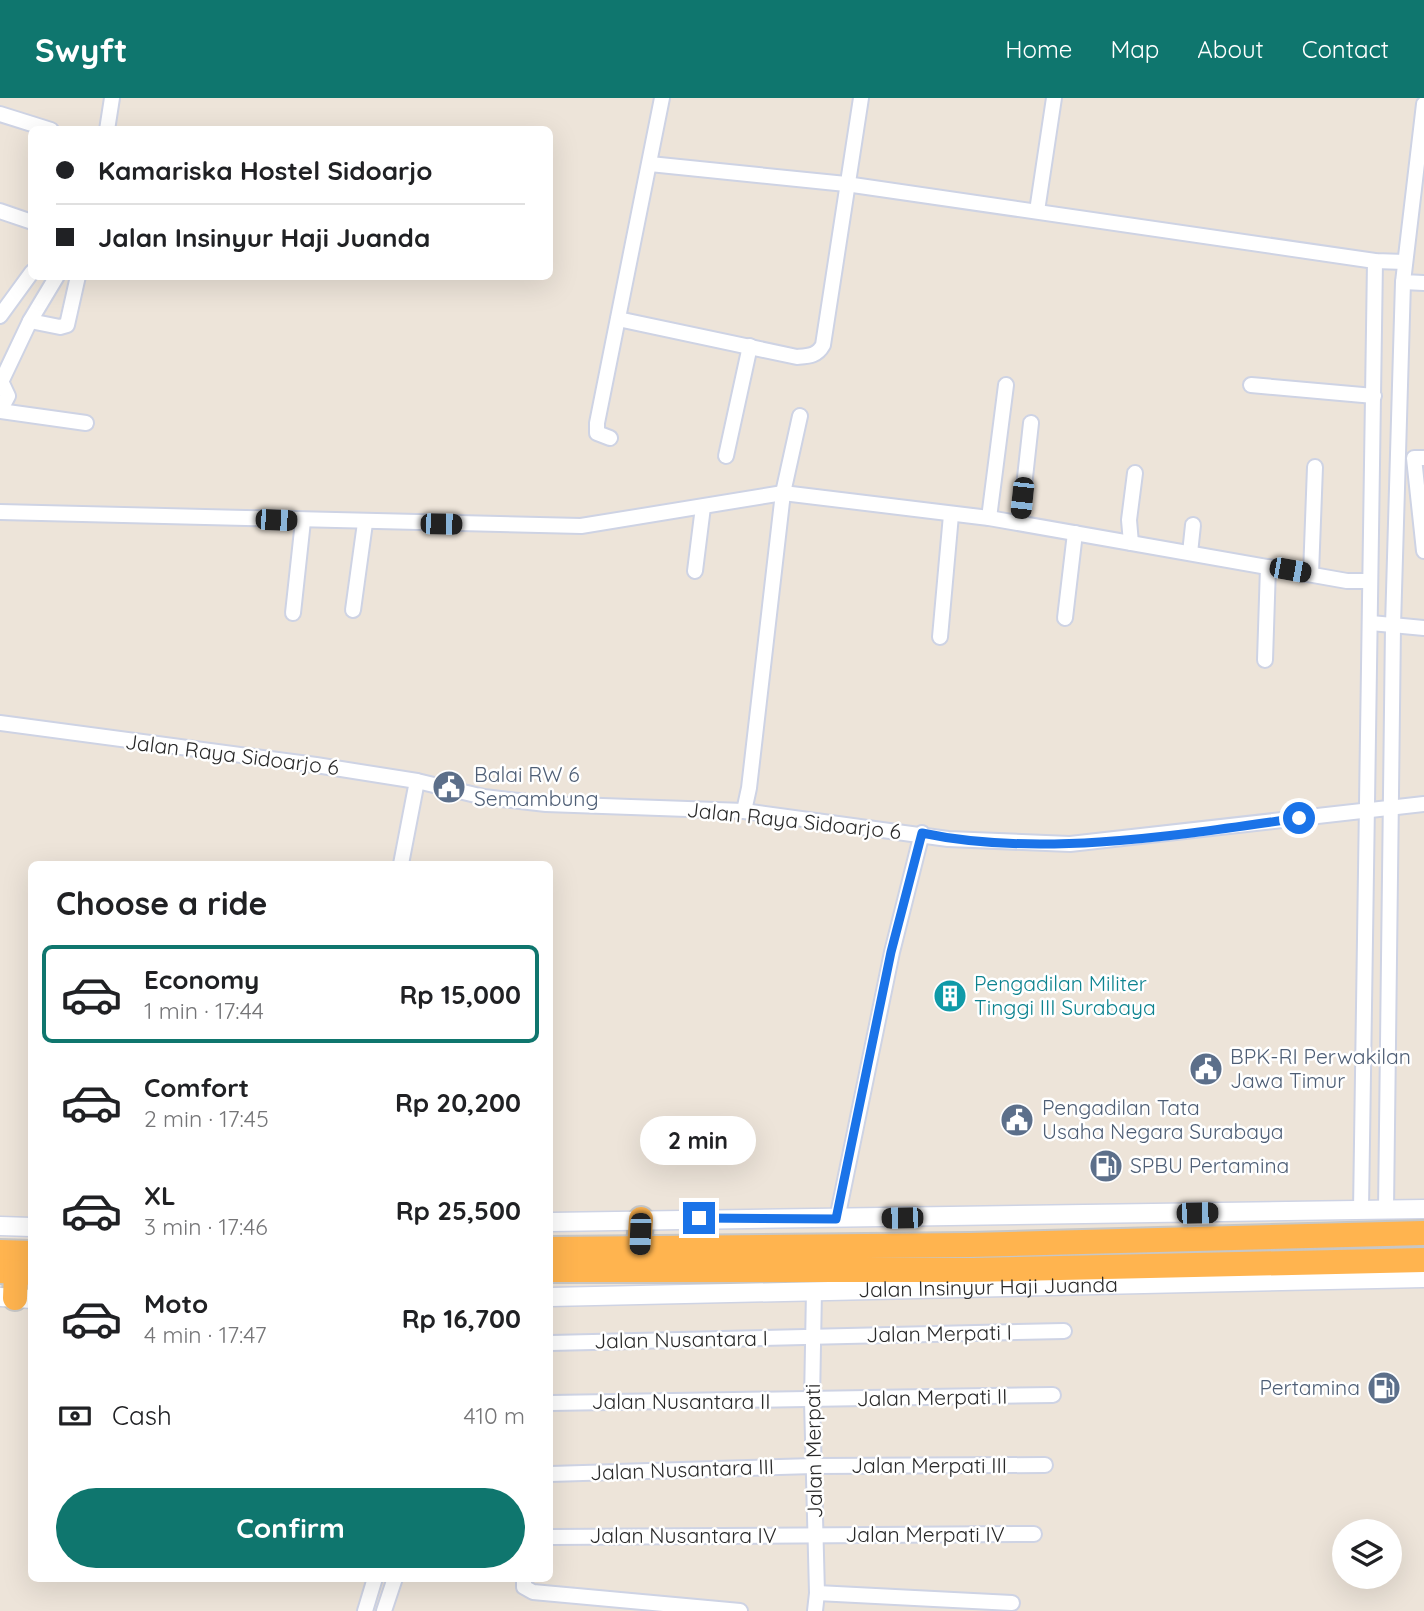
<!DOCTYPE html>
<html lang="en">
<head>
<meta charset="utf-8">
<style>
  :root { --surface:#fff; --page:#f2f2f2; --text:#202124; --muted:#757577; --line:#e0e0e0; --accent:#0f766e }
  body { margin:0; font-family:Quicksand,sans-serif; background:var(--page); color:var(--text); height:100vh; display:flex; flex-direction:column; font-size:26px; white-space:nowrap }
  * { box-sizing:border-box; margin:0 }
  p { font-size:23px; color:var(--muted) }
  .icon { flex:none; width:38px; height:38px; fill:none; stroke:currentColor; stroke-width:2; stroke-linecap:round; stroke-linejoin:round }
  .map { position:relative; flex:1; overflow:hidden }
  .side { position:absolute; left:28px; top:763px; width:525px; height:721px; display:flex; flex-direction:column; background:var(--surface); border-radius:10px; box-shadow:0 7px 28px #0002 }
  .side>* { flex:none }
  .top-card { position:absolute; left:28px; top:28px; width:525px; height:154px; border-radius:10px; box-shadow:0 7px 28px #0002; display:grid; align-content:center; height:154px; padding:0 28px; background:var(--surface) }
  .fabs { position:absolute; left:1332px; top:1421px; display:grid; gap:14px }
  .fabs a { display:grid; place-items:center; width:70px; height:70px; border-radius:50%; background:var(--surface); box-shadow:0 7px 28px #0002; font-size:35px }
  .end { position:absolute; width:32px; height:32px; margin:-16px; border:9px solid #1a73e8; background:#fff; box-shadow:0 0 0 4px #fff }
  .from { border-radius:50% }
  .bubble { position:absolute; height:49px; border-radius:24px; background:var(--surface); box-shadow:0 7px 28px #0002; font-size:23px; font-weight:700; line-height:49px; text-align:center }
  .car { position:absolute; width:21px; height:42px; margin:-21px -10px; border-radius:9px; box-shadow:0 0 5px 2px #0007; background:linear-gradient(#222 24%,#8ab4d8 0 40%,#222 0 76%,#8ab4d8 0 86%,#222 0) }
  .top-card b { display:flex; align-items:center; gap:24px; height:66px; font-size:26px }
  .top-card b+b { border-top:2px solid var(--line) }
  .top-card i { width:18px; height:18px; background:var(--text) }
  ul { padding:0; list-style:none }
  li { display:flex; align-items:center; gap:21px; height:98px; margin:0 14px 10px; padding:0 14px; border:4px solid transparent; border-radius:10px }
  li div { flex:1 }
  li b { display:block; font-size:26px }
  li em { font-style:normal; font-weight:700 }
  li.selected { border-color:var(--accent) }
  li>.icon { width:63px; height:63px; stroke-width:1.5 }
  h2 { padding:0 28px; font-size:32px; line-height:84px }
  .pay { display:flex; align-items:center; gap:18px; height:77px; padding:0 28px; font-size:26px }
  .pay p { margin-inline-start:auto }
  .action { display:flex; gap:14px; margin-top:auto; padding:14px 28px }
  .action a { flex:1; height:80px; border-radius:42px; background:var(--accent); color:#fff; font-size:28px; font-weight:700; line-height:80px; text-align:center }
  header { display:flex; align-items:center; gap:42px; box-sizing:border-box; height:98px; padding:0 35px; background:var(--accent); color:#fff }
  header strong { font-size:33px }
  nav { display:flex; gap:38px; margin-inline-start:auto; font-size:24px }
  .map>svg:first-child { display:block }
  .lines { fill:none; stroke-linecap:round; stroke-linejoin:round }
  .minor-casing { stroke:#ced3e4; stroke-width:18 }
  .tertiary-casing { stroke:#ced3e4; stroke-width:21 }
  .trunk-casing { stroke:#c7c7c7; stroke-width:28 }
  .minor { stroke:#fff; stroke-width:14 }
  .tertiary { stroke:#fff; stroke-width:18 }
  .trunk { stroke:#ffb44f; stroke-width:24 }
  .route { stroke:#1a73e8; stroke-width:9 }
  .labels { text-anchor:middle; stroke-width:5; stroke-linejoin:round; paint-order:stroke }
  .street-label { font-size:21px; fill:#292929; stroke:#fff }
  .service-label { font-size:21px; fill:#4e5e75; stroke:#fff; text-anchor:start }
  .culture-label { font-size:21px; fill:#0d838f; stroke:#fff; text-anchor:start }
</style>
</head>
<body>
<header>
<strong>Swyft</strong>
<nav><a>Home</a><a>Map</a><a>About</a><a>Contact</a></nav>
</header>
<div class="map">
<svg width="1424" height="1513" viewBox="0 0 1424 1513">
  <rect width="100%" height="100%" fill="#ede4d9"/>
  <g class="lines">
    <defs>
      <g id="minor">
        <polyline points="1424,6 1403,184 1424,185"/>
        <polyline points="0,16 51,32"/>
        <polyline points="107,32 112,0"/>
        <polyline points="650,66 846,86 1375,163 1405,164"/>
        <polyline points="0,113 32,124"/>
        <polyline points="1037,113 1054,0"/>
        <polyline points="0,218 32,174"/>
        <path d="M 618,221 L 797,259 C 809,258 817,258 823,247 L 861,0"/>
        <polyline points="30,223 60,229 67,227 78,178"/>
        <polyline points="0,281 8,298 0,313"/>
        <polyline points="2,282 30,223 57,178"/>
        <polyline points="1251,287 1374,298"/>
        <polyline points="0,313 86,325"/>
        <polyline points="610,340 597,335 597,325 662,0"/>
        <polyline points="726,358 750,248"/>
        <polyline points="1424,360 1414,360 1424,453"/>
        <polyline points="0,414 581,428 783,395 989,420 1347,483 1370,483"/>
        <polyline points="989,420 1006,287"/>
        <polyline points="1020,425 1031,325"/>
        <polyline points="1131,445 1129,422 1135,375"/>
        <polyline points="1190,455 1193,427"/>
        <polyline points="695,473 703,409"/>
        <polyline points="1311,476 1315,369"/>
        <polyline points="353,512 365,425"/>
        <polyline points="293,515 303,423"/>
        <polyline points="1065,520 1075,435"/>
        <polyline points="1371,525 1424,530"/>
        <polyline points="940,539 951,417"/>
        <polyline points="1265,562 1268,469"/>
        <polyline points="0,625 316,667 417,683 484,699 546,706 744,713 948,741 1070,746 1424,706"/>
        <polyline points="744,713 749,690 783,395 800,318"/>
        <polyline points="401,766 417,683"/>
        <polyline points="1361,1112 1375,163"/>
        <polyline points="1386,1112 1393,528 1403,184"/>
        <polyline points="837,1121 892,854 922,735"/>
        <polyline points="814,1192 812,1303 817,1495 815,1513"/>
        <polyline points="550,1245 1064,1233"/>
        <polyline points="550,1305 1053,1297"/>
        <polyline points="550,1376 814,1368 1045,1367"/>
        <polyline points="550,1439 1034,1436"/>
        <polyline points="524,1480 524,1489 533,1494 740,1513"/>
        <polyline points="817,1495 1012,1505"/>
        <polyline points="365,1513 375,1480"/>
        <polyline points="384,1513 395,1480"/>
      </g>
      <g id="tertiary">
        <polyline points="550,1124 1424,1111"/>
        <polyline points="0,1128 32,1129"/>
        <polyline points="0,1199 32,1201"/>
        <path id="s1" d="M 550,1199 L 1424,1180"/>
      </g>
      <g id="trunk">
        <polyline points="550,1151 970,1147 1424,1135"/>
        <polyline points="639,1151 641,1121"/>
        <polyline points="0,1154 32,1155"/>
        <polyline points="550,1172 972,1172 1424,1162"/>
        <polyline points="0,1173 32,1175"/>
        <polyline points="15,1200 16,1174"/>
      </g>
    </defs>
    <use href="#minor" class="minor-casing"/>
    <use href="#tertiary" class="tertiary-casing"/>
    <use href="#trunk" class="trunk-casing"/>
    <use href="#minor" class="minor"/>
    <use href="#tertiary" class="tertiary"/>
    <use href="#trunk" class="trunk"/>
  </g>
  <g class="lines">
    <path class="route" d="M 699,1120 L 836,1121 L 891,854 L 922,735 C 1039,760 1181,737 1299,720"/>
  </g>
  <defs>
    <symbol id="civic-disc" viewBox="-11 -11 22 22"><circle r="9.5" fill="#5c6f8a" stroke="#fff"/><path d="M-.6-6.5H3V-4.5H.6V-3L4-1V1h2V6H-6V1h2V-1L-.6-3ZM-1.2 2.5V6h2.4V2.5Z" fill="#fff"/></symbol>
    <symbol id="building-disc" viewBox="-11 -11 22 22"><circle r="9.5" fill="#0f9aa8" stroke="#fff"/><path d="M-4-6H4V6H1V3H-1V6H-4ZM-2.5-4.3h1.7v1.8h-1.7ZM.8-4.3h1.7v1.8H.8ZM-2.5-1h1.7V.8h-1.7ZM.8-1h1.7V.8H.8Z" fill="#fff"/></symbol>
    <symbol id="fuel-disc" viewBox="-11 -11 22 22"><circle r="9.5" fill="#5c6f8a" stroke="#fff"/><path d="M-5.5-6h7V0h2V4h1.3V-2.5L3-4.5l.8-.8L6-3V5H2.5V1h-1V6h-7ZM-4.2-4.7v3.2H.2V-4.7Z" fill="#fff"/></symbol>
  </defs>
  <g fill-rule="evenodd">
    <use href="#civic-disc" x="430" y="670" width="38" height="38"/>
    <use href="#building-disc" x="931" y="879" width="38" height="38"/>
    <use href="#civic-disc" x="1187" y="952" width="38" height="38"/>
    <use href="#civic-disc" x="998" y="1003" width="38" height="38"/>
    <use href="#fuel-disc" x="1087" y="1049" width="38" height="38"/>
    <use href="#fuel-disc" x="1365" y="1271" width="38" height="38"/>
  </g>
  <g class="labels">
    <g class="street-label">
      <text transform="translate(232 657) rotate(7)" y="7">Jalan Raya Sidoarjo 6</text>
      <text transform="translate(794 723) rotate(6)" y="7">Jalan Raya Sidoarjo 6</text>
      <text dy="7" stroke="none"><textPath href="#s1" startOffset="438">Jalan Insinyur Haji Juanda</textPath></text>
      <text transform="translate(939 1236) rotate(-1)" y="7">Jalan Merpati I</text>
      <text transform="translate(681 1242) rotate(-1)" y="7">Jalan Nusantara I</text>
      <text transform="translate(932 1300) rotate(-1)" y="7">Jalan Merpati II</text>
      <text x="681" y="1311">Jalan Nusantara II</text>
      <text transform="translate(814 1353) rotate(-91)" y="7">Jalan Merpati</text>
      <text x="929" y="1375">Jalan Merpati III</text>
      <text transform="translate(682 1372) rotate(-2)" y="7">Jalan Nusantara III</text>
      <text x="925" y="1444">Jalan Merpati IV</text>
      <text x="683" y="1445">Jalan Nusantara IV</text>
    </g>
    <g class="service-label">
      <text x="474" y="684">Balai RW 6<tspan x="474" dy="24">Semambung</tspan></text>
      <text x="1230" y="966">BPK-RI Perwakilan<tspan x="1230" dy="24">Jawa Timur</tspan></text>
      <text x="1042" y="1017">Pengadilan Tata<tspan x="1042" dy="24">Usaha Negara Surabaya</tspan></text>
      <text x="1130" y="1075">SPBU Pertamina</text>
      <text x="1360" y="1297" text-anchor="end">Pertamina</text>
    </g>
    <g class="culture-label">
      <text x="974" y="893">Pengadilan Militer<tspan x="974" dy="24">Tinggi III Surabaya</tspan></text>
    </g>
  </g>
</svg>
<div class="fabs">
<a><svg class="icon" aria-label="layers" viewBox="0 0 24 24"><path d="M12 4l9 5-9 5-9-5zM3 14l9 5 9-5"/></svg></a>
</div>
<i class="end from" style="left:1299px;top:720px"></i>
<i class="end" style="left:699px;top:1120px"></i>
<div class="bubble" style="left:640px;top:1018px;width:116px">2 min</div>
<i class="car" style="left:1022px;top:400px;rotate:186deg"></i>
<i class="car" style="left:276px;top:422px;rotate:92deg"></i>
<i class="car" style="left:441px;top:426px;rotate:91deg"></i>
<i class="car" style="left:1290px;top:472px;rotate:100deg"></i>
<i class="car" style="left:1197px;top:1115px;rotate:89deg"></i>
<i class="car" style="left:902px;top:1120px;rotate:269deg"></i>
<i class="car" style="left:640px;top:1136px;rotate:182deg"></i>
<div class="top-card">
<b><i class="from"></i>Kamariska Hostel Sidoarjo</b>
<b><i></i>Jalan Insinyur Haji Juanda</b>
</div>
<section class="side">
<h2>Choose a ride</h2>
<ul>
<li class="selected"><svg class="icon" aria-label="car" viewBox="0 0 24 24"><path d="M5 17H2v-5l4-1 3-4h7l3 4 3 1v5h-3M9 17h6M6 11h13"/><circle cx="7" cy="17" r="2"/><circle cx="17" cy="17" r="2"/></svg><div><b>Economy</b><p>1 min · 17:44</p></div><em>Rp 15,000</em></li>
<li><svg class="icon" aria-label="car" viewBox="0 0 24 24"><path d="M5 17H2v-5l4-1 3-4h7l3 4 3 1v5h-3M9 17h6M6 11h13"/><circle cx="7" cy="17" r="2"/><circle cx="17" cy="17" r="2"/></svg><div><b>Comfort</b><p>2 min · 17:45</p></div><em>Rp 20,200</em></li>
<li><svg class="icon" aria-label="car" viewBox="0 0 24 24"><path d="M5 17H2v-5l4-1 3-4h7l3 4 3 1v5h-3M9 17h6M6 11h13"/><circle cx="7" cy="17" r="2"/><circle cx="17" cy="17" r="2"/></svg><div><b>XL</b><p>3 min · 17:46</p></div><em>Rp 25,500</em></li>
<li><svg class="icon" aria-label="car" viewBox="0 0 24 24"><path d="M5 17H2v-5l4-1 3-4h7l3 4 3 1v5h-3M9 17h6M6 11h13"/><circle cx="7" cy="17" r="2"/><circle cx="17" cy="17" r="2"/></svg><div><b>Moto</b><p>4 min · 17:47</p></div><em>Rp 16,700</em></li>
</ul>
<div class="pay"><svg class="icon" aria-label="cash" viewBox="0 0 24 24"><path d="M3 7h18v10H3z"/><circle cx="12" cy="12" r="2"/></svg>Cash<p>410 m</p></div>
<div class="action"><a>Confirm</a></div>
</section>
</div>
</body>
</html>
